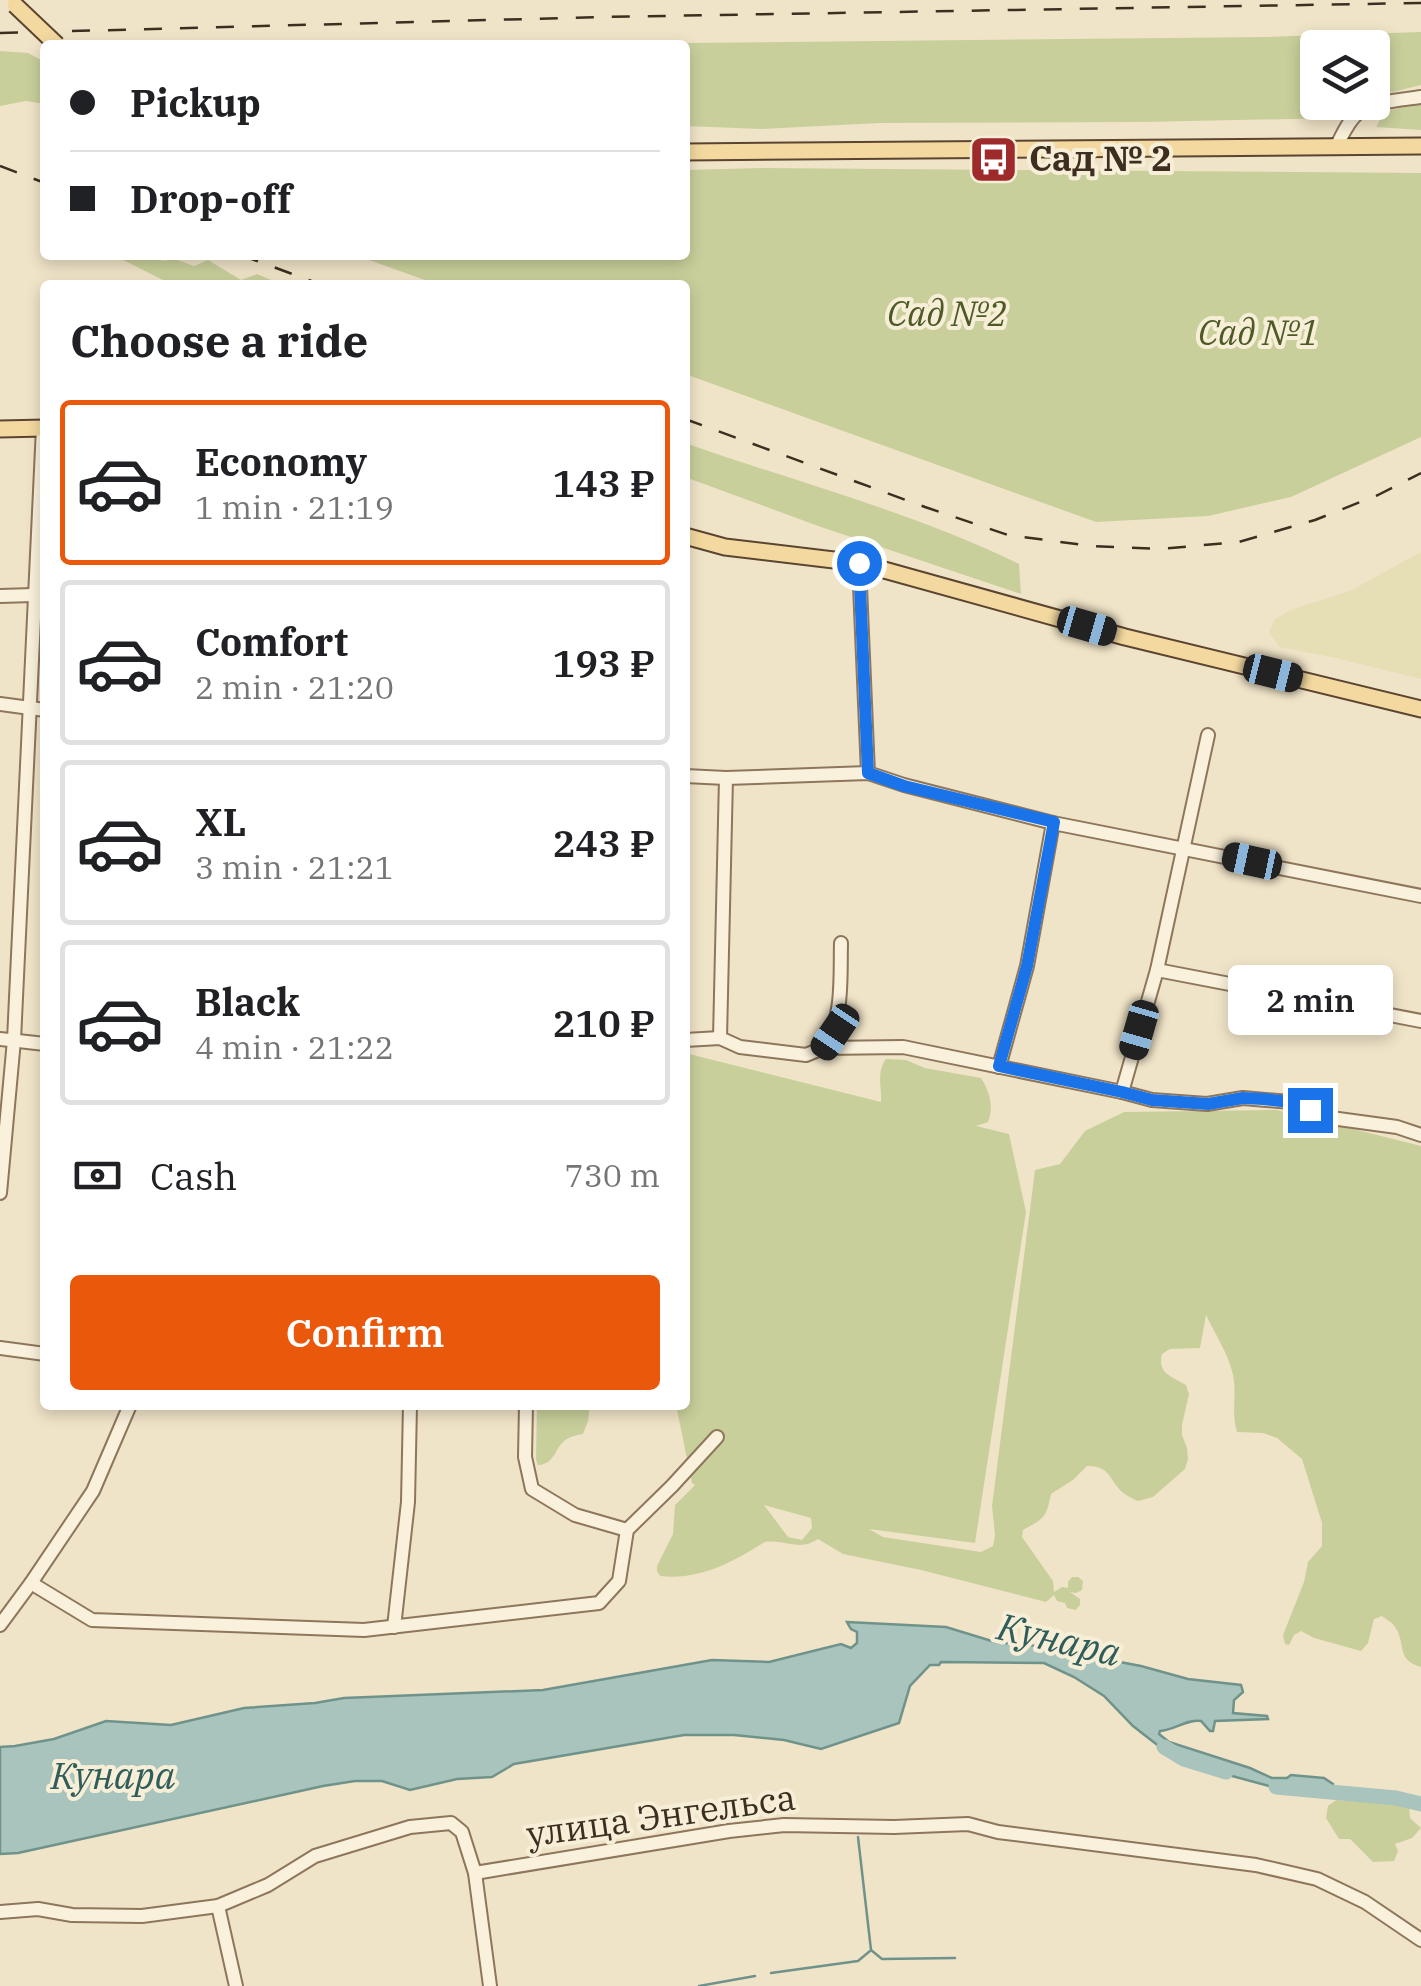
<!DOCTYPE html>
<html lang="en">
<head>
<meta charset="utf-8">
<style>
  :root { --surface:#fff; --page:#f2f2f2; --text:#202124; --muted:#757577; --line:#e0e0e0; --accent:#ea580c }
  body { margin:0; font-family:"IBM Plex Serif",serif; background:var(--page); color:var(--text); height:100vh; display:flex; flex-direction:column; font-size:38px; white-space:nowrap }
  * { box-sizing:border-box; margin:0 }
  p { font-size:32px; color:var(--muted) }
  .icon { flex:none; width:55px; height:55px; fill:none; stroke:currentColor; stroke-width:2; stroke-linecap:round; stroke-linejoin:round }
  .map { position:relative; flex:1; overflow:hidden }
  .details { position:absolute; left:40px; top:280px; width:650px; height:1130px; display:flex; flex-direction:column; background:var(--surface); border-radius:10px; box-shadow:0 5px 15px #0003 }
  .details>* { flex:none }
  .top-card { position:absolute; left:40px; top:40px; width:650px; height:220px; border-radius:10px; box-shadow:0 5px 15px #0003; display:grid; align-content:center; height:220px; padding:0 30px; background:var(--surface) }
  .buttons { position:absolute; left:1300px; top:30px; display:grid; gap:20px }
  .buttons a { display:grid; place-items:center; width:90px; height:90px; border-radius:10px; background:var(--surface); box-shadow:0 5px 15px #0003; font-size:50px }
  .end { position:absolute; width:45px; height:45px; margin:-22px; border:12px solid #1a73e8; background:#fff; box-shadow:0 0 0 5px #fff }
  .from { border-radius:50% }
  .bubble { position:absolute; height:70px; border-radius:10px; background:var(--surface); box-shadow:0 5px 15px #0003; font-size:32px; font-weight:600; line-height:70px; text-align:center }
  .car { position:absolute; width:30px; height:60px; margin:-30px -15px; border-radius:12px; box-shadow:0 0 8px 2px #0007; background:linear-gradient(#222 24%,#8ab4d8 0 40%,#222 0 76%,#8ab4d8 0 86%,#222 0) }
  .top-card b { display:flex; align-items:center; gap:35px; height:95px; font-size:38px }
  .top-card b+b { border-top:2px solid var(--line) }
  .top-card i { width:25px; height:25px; background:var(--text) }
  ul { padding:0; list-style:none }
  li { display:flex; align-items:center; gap:30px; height:165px; margin:0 20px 15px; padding:0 10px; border:5px solid var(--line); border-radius:10px }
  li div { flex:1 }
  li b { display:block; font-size:38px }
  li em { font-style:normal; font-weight:600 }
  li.active { border-color:var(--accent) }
  li>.icon { width:90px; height:90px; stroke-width:1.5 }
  h2 { padding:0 30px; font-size:45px; line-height:120px }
  .pay { display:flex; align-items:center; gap:25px; height:110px; padding:0 30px; font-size:38px }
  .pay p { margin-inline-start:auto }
  .action { display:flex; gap:20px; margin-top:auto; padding:20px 30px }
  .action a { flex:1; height:115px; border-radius:10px; background:var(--accent); color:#fff; font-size:40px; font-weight:600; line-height:115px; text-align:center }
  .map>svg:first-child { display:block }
  .farmland { fill:#e6deb5 }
  .green { fill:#c9cf9b; fill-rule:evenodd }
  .water { fill:#a9c4bc; stroke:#6f938a; stroke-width:2.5 }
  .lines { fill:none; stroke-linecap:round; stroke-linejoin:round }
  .stream { stroke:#6f938a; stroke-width:2.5 }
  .river { stroke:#a9c4bc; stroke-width:15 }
  .minor-casing { stroke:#8d765c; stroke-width:16 }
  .major-casing { stroke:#5b4430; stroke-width:19 }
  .minor { stroke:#faf1dc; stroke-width:12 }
  .major { stroke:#f3d9a0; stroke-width:15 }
  .rail { stroke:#3d2e20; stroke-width:2.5; stroke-dasharray:18 18; stroke-linecap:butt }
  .major-bridge-casing { stroke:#5b4430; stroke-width:19; stroke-linecap:butt }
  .major-bridge { stroke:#f3d9a0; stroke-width:15 }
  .route { stroke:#1a73e8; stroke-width:12 }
  .labels { text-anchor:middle; stroke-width:8; stroke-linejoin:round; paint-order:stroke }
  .poi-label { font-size:35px; font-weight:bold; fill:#3d2e20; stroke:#f7eed8; text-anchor:start }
  .park-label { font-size:35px; font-style:italic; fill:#4d5a26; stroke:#f7eed8 }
  .street-label { font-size:35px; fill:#3d2e20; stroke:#f7eed8 }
  .water-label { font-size:38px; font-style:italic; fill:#2f5d5a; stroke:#f7eed8 }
</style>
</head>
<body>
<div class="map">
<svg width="1421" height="1986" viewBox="0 0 1421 1986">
  <rect width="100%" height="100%" fill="#f0e4c8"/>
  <polygon class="farmland" points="1421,552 1421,679 1336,658 1279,647 1269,632 1275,619 1293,609 1350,591"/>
  <g class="green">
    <polygon points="1421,32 1421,85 1373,97 1372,48 1318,48 1318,102 1363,103 1337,118 1143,122 880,123 761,129 685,126 685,45 493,45 1266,37"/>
    <polygon points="0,51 28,53 45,62 45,104 26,101 0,106"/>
    <polygon points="1421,102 1421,130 1376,127 1384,112"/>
    <polygon points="761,168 1421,173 1421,437 1291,497 1208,516 1096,522 685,374 685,285 439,285 355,255 685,255 685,170"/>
    <polygon points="113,255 154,255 162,261 175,259 194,266 208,260 241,280 257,274 283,285 173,285"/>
    <path d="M 685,443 C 796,482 913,512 1019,564 L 1021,594 L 821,527 L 685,477 Z"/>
    <path d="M 685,1053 L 881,1102 C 882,1088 876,1072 886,1059 L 906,1060 L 925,1068 L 981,1078 C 990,1092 994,1107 988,1122 L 976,1126 L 1009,1134 L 1026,1212 L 975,1543 L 869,1529 L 883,1537 L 981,1552 L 993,1546 L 995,1535 L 992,1506 L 1035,1170 L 1060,1164 L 1085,1131 L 1124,1112 L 1277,1110 L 1421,1146 L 1421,1667 C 1395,1659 1407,1645 1395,1627 C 1393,1623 1386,1619 1382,1616 L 1374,1619 L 1368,1643 L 1361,1651 L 1314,1638 L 1301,1631 L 1294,1635 L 1289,1645 L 1285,1644 L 1283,1635 L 1304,1582 L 1308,1562 L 1322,1546 L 1322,1523 L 1302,1459 L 1277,1438 L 1263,1433 L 1237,1432 C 1231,1412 1237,1395 1233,1375 C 1229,1355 1215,1334 1206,1315 L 1200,1348 L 1170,1349 L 1162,1354 C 1157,1374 1172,1376 1186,1385 L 1189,1394 L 1182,1425 L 1182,1435 L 1187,1448 L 1188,1459 L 1185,1469 L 1153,1497 L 1138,1501 C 1133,1499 1126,1495 1122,1492 C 1108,1478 1110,1466 1087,1466 L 1073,1480 L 1051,1494 C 1046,1519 1044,1518 1023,1530 L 1022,1537 L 1053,1581 L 1054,1592 L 1062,1587 L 1068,1588 L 1068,1582 L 1072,1577 L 1078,1577 L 1083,1581 L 1082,1590 L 1076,1593 L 1070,1592 L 1080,1599 L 1080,1605 L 1076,1610 L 1067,1608 L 1065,1603 L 1057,1601 L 1054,1595 L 1046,1602 L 921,1570 L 843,1554 L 818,1539 C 799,1552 785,1539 765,1542 C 733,1562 699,1581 660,1576 L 657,1571 L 657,1566 L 673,1534 L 675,1505 L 695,1485 L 692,1483 L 676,1405 L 685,1405 ZM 764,1505 L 811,1518 L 812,1528 L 802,1540 L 788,1537 Z"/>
    <path d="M 537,1405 L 590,1405 L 588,1421 L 583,1434 C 581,1434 569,1437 567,1439 C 554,1447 556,1464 538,1465 L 536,1460 Z"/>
    <polygon points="1336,1800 1409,1805 1410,1818 1421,1828 1412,1838 1395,1844 1398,1851 1394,1861 1373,1862 1350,1839 1339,1839 1326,1818 1328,1806"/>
  </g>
  <path class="water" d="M 847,1622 L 946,1627 L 995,1642 L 1081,1650 L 1104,1659 L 1141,1666 L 1188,1679 L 1241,1685 L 1243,1692 L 1234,1700 L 1233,1713 L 1267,1716 L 1268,1719 L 1215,1721 L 1213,1731 L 1210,1731 L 1201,1721 C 1187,1719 1175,1730 1160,1731 L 1159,1734 L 1169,1742 L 1250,1768 L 1272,1778 L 1287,1778 L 1291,1775 L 1324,1778 L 1333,1784 L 1330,1795 L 1317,1791 L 1269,1786 L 1221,1773 L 1165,1751 L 1133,1726 L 1104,1696 L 1074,1677 L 1044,1663 L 941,1662 L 939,1665 L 930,1665 L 910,1686 L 899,1723 L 821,1749 L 784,1740 L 734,1735 L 684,1735 L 514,1764 L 492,1777 L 457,1779 L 410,1790 L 382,1781 L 355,1781 L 323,1786 L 18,1853 L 0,1854 L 0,1747 L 15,1746 L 54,1739 L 106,1721 L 171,1725 L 244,1708 L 315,1703 L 344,1698 L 543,1690 L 712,1660 L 769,1662 L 841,1644 L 851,1648 L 857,1643 L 857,1632 L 851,1629 Z"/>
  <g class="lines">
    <g class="stream">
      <polyline points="858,1837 871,1950 882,1959 955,1958"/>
      <polyline points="771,1973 858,1961 870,1951"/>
      <polyline points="699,1986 755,1976"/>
    </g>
    <g class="river">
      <polyline points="1164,1747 1184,1759 1226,1772"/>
      <polyline points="1276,1787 1396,1798 1421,1804"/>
    </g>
    <defs>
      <g id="minor">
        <path d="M 1336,147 C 1342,136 1348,121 1358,113 C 1374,101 1402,100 1421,97"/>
        <polyline points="859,563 868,773"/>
        <polyline points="0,596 33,595"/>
        <polyline points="0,704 45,710"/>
        <polyline points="685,776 726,778 868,773 904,785 1053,823 1421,896"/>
        <polyline points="1157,970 1421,1021"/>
        <polyline points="720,1038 726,778"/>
        <polyline points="0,1039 45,1044"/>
        <polyline points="685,1040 720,1038 740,1047 806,1055 823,1048 903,1047 1122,1092 1152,1100 1207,1104 1243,1098 1290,1102 1331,1118 1397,1127 1421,1135"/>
        <path d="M 823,1048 C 844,1017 840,980 841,943"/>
        <polyline points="999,1067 1027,966 1053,823"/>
        <polyline points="1122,1092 1157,970 1208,735"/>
        <polyline points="0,1193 14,1040 43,428"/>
        <polyline points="0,1348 45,1354"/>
        <polyline points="526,1405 525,1457 532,1489 575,1515 627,1530"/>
        <polyline points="31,1583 92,1620 364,1630 599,1603 619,1581 627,1530 672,1486 717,1437"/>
        <polyline points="0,1625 31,1583 93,1491 130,1405"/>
        <polyline points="394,1627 408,1502 410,1405"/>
        <polyline points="475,1873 490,1986"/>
        <polyline points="218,1906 236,1986"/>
        <polyline points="0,1912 38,1909 72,1915 142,1916 218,1906 268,1885 315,1856 410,1827 451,1823 462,1832 475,1873 729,1831 784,1825 894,1827 968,1824 998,1832 1256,1865 1317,1879 1365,1902 1421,1940"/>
      </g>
      <g id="major">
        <polyline points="685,152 1421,146"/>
        <polyline points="0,429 45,428"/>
        <polyline points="685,536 725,547 859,563 1125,637 1421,709"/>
      </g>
    </defs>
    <use href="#minor" class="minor-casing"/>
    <use href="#major" class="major-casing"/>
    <use href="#minor" class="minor"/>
    <use href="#major" class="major"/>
    <g class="rail">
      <polyline points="0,33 602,17 1421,3"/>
      <polyline points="0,166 45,183"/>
      <polyline points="241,255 322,285"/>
      <polyline points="685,419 925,507 1008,535 1091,546 1159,549 1239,542 1315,520 1378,495 1421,473"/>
    </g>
    <defs>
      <polyline id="major-bridge" points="15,5 57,45"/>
    </defs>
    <use href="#major-bridge" class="major-bridge-casing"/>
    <use href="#major-bridge" class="major-bridge"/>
  </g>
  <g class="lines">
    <polyline class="route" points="859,563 868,773 904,786 1054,822 1027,966 999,1066 1122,1092 1152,1100 1208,1104 1243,1098 1263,1099 1290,1102 1310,1110"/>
  </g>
  <defs>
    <symbol id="bus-square" viewBox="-11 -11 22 22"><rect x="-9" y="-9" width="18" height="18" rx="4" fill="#9e2a2b" stroke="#f7eed8"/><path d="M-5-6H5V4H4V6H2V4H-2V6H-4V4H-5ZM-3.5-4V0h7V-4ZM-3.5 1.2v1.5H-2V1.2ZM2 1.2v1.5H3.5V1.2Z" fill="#fff"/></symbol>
  </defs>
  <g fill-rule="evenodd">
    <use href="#bus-square" x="966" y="132" width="55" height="55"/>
  </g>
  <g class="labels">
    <g class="poi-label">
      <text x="1029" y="171">Сад № 2</text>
    </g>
    <g class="park-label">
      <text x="947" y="326">Сад №2</text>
      <text x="1258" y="345">Сад №1</text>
    </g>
    <g class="street-label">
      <text transform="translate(661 1816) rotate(-8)" y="12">улица Энгельса</text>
    </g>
    <g class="water-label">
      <text transform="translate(1059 1640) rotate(13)" y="13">Кунара</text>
      <text x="113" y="1789">Кунара</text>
    </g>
  </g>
</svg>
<div class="buttons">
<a><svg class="icon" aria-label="layers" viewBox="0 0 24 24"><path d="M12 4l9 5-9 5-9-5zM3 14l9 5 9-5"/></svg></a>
</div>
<i class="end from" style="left:859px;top:563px"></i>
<i class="end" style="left:1310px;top:1110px"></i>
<div class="bubble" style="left:1228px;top:965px;width:165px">2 min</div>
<i class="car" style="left:1087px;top:626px;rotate:106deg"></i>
<i class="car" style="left:1273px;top:673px;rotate:104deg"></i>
<i class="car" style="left:1252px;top:861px;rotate:282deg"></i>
<i class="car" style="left:1139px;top:1030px;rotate:196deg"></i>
<i class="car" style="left:835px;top:1032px;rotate:214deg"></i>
<div class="top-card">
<b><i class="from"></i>Pickup</b>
<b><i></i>Drop-off</b>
</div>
<section class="details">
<h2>Choose a ride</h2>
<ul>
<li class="active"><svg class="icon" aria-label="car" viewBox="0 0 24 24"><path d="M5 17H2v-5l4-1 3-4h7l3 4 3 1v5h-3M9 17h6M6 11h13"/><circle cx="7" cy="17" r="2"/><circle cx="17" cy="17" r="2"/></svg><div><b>Economy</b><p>1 min · 21:19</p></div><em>143 ₽</em></li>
<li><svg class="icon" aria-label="car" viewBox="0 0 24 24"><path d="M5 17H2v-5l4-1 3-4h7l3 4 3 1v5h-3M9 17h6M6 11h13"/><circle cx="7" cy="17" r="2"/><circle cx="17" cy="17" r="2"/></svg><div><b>Comfort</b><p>2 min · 21:20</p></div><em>193 ₽</em></li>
<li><svg class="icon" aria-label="car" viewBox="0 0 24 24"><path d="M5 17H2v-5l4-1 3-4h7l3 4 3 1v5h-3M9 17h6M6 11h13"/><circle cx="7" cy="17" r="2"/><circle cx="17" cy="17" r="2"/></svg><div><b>XL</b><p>3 min · 21:21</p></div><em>243 ₽</em></li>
<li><svg class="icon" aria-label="car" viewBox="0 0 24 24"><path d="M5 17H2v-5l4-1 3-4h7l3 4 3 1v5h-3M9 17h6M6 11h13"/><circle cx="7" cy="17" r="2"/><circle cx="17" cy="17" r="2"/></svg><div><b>Black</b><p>4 min · 21:22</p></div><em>210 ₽</em></li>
</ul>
<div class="pay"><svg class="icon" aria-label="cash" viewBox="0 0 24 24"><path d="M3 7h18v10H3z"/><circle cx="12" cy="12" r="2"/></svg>Cash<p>730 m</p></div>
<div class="action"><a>Confirm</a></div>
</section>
</div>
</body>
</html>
